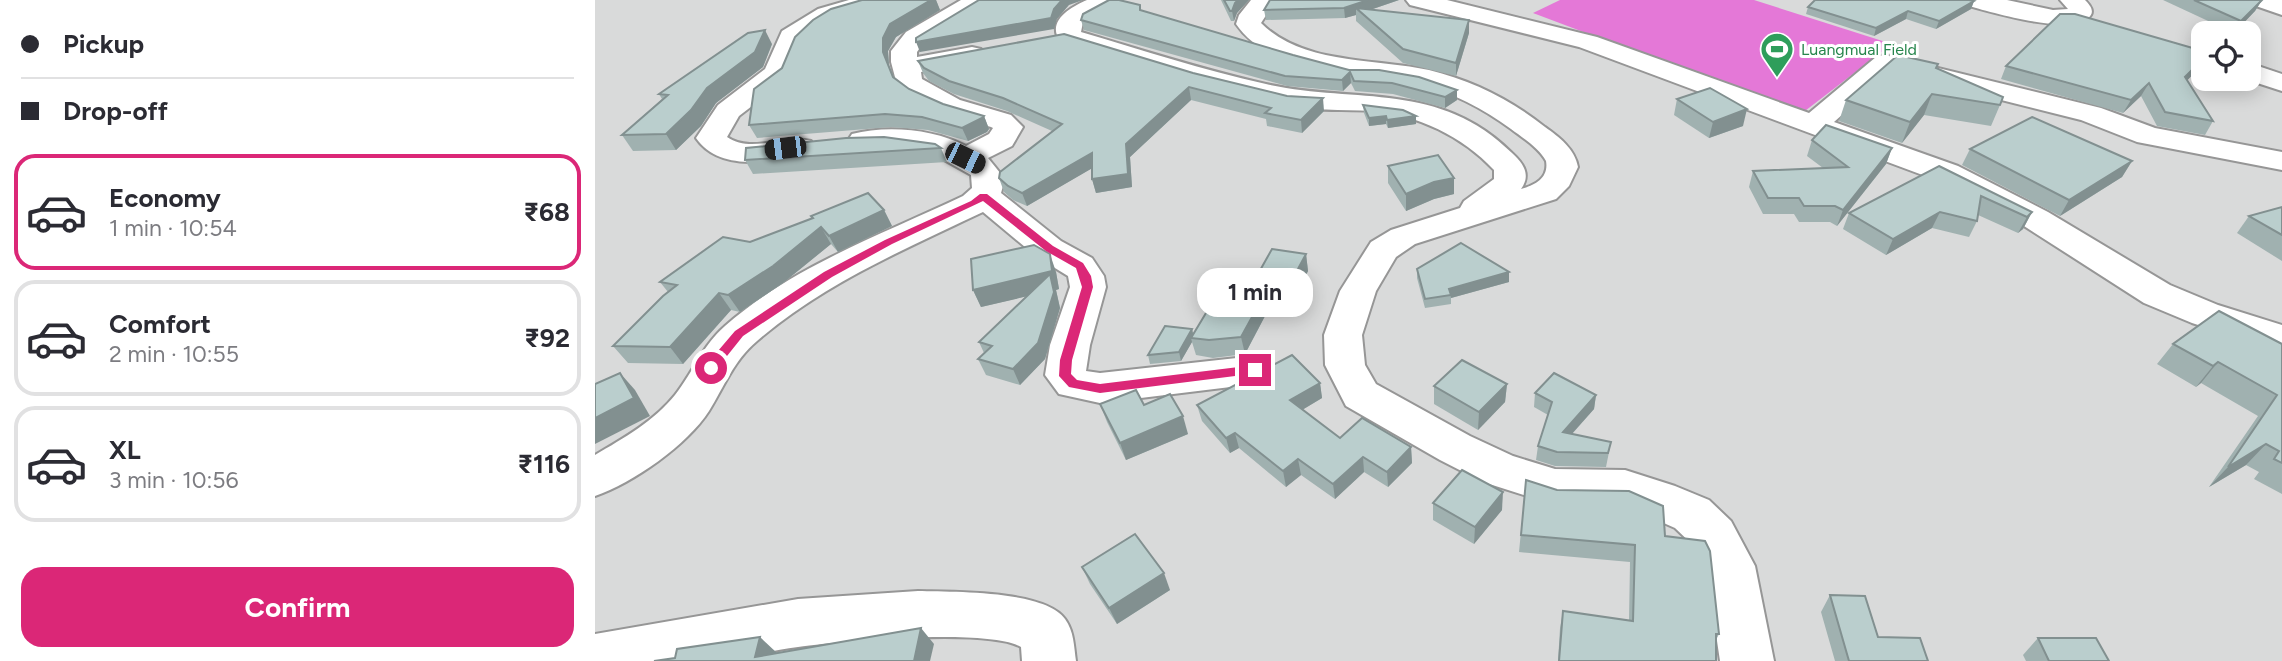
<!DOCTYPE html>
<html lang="en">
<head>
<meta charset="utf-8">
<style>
  :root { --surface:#fff; --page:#f7f7f7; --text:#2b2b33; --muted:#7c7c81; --line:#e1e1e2; --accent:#db2777 }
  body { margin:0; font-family:Figtree,sans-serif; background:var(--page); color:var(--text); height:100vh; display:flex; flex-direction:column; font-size:26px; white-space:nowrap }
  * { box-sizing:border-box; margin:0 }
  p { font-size:23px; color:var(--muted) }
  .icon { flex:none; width:38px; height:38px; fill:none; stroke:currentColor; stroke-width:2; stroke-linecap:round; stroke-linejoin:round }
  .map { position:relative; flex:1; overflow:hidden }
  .details { display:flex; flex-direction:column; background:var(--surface); width:595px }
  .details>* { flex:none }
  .hud { display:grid; align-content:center; height:154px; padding:0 21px; background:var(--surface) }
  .fabs { position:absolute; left:1596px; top:21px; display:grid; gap:14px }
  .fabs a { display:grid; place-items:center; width:70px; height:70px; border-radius:14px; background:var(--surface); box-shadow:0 4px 18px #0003; font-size:35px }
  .end { position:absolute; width:32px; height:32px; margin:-16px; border:9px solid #db2777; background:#fff; box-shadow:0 0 0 4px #fff }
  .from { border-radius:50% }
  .bubble { position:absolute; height:49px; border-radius:21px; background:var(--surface); box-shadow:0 4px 18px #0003; font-size:23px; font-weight:700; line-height:49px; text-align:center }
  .car { position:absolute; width:21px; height:42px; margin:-21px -10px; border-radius:9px; box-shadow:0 0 5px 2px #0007; background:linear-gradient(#222 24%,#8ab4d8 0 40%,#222 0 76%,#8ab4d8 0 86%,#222 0) }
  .hud b { display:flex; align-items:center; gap:24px; height:66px; font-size:26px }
  .hud b+b { border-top:2px solid var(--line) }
  .hud i { width:18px; height:18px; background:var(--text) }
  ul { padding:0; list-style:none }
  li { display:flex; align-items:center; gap:21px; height:116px; margin:0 14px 10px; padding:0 7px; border:4px solid var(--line); border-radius:21px }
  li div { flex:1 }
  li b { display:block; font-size:26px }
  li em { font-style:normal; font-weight:700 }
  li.active { border-color:var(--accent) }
  li>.icon { width:63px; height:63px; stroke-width:1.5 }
  .primary-button { display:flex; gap:14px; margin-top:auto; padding:14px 21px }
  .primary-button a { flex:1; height:80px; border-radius:21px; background:var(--accent); color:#fff; font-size:28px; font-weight:700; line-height:80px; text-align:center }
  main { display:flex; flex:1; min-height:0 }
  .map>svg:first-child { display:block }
  .residential { fill:#d9dada; fill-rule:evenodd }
  .pitch { fill:#e478d7 }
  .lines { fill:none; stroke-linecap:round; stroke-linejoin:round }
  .minor-casing { stroke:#969696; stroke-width:4 }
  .minor { fill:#fff; fill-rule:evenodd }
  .wall { fill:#a0b1b0 }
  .shaded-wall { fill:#829090 }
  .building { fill:#bacecd; stroke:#829090; stroke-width:2 }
  .route { fill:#db2777 }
  .labels { text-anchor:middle; stroke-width:6; stroke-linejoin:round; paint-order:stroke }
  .far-leisure-label { font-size:16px; fill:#27864d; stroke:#fff; text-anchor:start }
</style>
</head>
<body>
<main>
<section class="details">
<div class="hud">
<b><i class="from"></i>Pickup</b>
<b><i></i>Drop-off</b>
</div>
<ul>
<li class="active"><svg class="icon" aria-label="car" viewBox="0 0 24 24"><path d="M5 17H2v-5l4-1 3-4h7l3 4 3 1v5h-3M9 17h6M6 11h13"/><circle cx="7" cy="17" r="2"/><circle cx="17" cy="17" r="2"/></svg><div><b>Economy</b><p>1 min · 10:54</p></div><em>₹68</em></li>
<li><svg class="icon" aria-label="car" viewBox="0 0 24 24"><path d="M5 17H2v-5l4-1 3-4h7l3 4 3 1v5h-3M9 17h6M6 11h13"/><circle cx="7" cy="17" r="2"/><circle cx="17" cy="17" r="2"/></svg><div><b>Comfort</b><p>2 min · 10:55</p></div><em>₹92</em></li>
<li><svg class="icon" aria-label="car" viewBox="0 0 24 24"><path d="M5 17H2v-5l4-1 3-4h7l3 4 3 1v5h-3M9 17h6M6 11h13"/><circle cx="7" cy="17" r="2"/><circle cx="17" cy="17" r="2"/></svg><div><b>XL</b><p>3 min · 10:56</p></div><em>₹116</em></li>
</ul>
<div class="primary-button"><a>Confirm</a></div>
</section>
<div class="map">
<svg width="1687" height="661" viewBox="0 0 1687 661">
  <rect width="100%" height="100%" fill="#e1ecee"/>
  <path class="residential" d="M 0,0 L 1687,0 L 1687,661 L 0,661 ZM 1608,33 L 1654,33 L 1654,79 L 1608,79 Z"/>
  <polygon class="pitch" points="965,0 1159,0 1297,44 1206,114 938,13"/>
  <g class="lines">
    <defs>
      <g id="minor">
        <path d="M 254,0 L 291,0 L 287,5 L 241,19 L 207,40 L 192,79 L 144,116 L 132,137 C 156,154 189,134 216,141 L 220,147 L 216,153 C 180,162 125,173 101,138 L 123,105 L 170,69 L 187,31 L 223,9 Z"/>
        <path d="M 366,0 L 395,0 L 391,5 L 329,42 L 322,52 L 322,57 L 377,47 L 386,49 L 390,55 L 386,61 L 326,72 L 327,79 L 365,100 L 416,115 L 428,127 L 417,146 L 393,158 L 410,179 L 406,193 L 466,241 L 497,258 L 509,276 L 511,287 L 495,345 L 491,371 L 505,373 L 660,356 L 674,360 L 680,370 L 674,380 L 660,384 L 505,403 L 464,394 L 450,375 L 455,345 L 475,287 L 473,276 L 442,257 L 388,212 C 310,249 228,284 162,341 C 139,360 129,387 114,411 C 92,445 38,483 0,496 L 0,455 C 29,438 59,421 80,395 C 98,372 108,345 130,326 C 198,266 288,234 368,196 L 377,188 L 376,175 L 333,151 L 268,149 L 257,146 L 253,140 L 257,134 C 292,125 339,129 371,146 L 394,134 L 398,128 L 396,127 L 354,115 L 314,95 L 301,81 L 296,62 L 296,51 L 311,32 Z"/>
        <path d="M 492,0 L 524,0 L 520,5 L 488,22 L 486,32 C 547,50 608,70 671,84 C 759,104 844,80 917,153 C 929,164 936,175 926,189 C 940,185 954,178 951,161 C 944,148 928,138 916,129 C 889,109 857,92 825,85 C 768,71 677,77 641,24 L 644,15 L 656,0 L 681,0 L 666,23 C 708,65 780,58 834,70 C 876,80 916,100 950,127 C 964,137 980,149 983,167 L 974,186 L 961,199 L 820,244 L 801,257 L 781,291 L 767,335 L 770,365 L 781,384 L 875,436 L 918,456 L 960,469 L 1030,470 L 1080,486 L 1114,500 L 1136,521 L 1160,566 L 1179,661 L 1125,661 L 1111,567 L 1102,549 L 1080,528 L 1030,506 L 960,505 L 888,482 L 845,460 L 751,406 L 730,365 L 729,335 L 745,291 L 776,242 L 796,230 L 865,208 L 869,201 L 899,179 L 899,170 C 867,136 823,115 777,111 C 746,109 716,112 686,105 C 611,87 538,64 465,41 C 451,21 476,7 492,0 Z"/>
        <polygon points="811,0 852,0 1002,37 1214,113 1281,57 1290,55 1506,108 1560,128 1687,152 1687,170 1542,142 1486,120 1295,72 1239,122 1363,166 1453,212 1575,285 1623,305 1687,325 1687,352 1597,323 1549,303 1429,226 1341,180 984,47 815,5"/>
        <path d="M 1366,0 L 1412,0 L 1458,10 L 1473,9 L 1465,0 L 1490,0 C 1495,5 1501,12 1493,18 C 1471,35 1396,12 1370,5 Z"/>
        <polygon points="1654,0 1687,0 1687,15 1658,5"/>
        <polygon points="1654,63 1687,74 1687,91 1650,79 1654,79"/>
        <path d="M 323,591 C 357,592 450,590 470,619 C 479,631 479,647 481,661 L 427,661 L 426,647 C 393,628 245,641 203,647 C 176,650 150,659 123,661 C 83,661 41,661 0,661 L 0,634 L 203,599 Z"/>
      </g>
    </defs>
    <use href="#minor" class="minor-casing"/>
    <use href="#minor" class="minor"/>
  </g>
  <g class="wall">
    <polygon points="267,0 341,0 345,10 301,37 293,51 294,65 299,77 314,89 348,104 389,116 394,129 392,132 373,141 333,130 296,127 162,138 154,125 187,68"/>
    <polygon points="626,0 654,0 642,13 639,21 636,21"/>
    <polygon points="675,0 804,0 775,10 874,33 861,76 808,63 761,21 761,15 750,18 671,20 669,10"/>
    <polygon points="1568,0 1667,0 1660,11 1639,33"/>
    <polygon points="1379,1 1376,9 1341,29 1311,19 1279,36 1211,14 1213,7"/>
    <polygon points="547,11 698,55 862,100 850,108 798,94 760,91 756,83 748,91 692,86 489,30 486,20"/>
    <polygon points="177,44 168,67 121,103 106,126 81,150 38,151 27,135 67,99 64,94"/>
    <polygon points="323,61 598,73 729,111 707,133 672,126 671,119 596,100 535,157 537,187 501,193 497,179 497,168 432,206 418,200 409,192 404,178 457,131 412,111 359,94 334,81 328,73"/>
    <polygon points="1607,65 1592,80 1618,121 1610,135 1562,126 1546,96 1528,113 1406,79 1411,66"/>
    <polygon points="1341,68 1405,105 1396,126 1329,115 1307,143 1244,121 1251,100"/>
    <polygon points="1082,99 1148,126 1114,138 1079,115"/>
    <polygon points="768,105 821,124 793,128 791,124 774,126 769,113"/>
    <polygon points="1217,140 1297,148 1291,164 1242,226 1235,222 1204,222 1199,214 1168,214 1154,187 1158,171 1228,168 1212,156"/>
    <polygon points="346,148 352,162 158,174 150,160"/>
    <polygon points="1375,149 1537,161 1527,177 1465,216 1367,165"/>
    <polygon points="793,166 859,194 839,199 811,211 793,183"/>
    <polygon points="1344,166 1437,212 1428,229 1423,233 1383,215 1382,221 1374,237 1337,228 1291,255 1248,229 1254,213"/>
    <polygon points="1687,207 1687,261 1642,233 1654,216"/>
    <polygon points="289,210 297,226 243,252 236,244 188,283 145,312 136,310 88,364 33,363 18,346 73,292 65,282 155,242 218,219 216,216"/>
    <polygon points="711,254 713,271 691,313 669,309 670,316 650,354 618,358 601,355 597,342 586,361 555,364 553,355 597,329 598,334 655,297 654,290"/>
    <polygon points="822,269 914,272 914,282 856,298 856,304 830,308 822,278"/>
    <polygon points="461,272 464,289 461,290 465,308 450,359 425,385 391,375 383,359 389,353 384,342 432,296 386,307 378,290"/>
    <polygon points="1578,344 1687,344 1687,494 1659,479 1664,472 1651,465 1614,487 1663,416 1606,383 1601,387 1562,364"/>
    <polygon points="725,383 727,398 707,410 745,438 816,447 817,463 793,487 769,472 740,499 706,475 691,487 644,448 635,453 607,421 602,405"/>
    <polygon points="912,384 910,402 883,430 839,404 839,386"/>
    <polygon points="940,393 1001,395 999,409 977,434 1016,442 1011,467 960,466 941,460 943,446 953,415 939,407"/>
    <polygon points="505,404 549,405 593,434 531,460 512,422"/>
    <polygon points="931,480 1070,536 1124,634 1121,640 1121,661 963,661 965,628 968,611 1034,621 1035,562 924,552"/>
    <polygon points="838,503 907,510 879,544 838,520"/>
    <polygon points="487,567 575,590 522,624 495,584"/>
    <polygon points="1235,595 1283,637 1333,661 1240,661 1226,612"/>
    <polygon points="1443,638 1514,661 1431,661 1428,655"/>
  </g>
  <g class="shaded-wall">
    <polygon points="336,0 341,0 345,10 301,37 293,51 294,65 288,52 288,38 295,24"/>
    <polygon points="467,0 488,0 474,5 462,19 459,29 325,52 321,42 459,9"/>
    <polygon points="643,0 654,0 642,13 639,21 637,11 640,3"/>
    <polygon points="773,0 804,0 766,13 761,8 761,15 750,18 749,8"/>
    <polygon points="1667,0 1660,11 1639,33 1646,21"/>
    <polygon points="1379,1 1376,9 1341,29 1344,21"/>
    <polygon points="1313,11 1311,19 1279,36 1281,28"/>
    <polygon points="874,20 874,33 861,76 861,63"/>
    <polygon points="170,30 177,44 168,67 121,103 106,126 81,150 71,134 112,88"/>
    <polygon points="1608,59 1608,63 1607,65 1583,90 1590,77"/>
    <polygon points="755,72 756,83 748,91 747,80"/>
    <polygon points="1554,83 1546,96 1528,113 1536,100"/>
    <polygon points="594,87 596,100 535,157 537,187 501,193 497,179 531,144"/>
    <polygon points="862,90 862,100 850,108 850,97"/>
    <polygon points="1337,94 1329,115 1307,143 1315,122"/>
    <polygon points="728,98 729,111 707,133 706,120"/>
    <polygon points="1152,109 1148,126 1114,138 1118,122"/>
    <polygon points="389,116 394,129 392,132 373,141 367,128"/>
    <polygon points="791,116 791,124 774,126 774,118"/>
    <polygon points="821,116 821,124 793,128 792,120"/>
    <polygon points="1297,148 1291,164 1242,226 1248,210"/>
    <polygon points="497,153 501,166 432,206 427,193"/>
    <polygon points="1537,161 1527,177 1465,216 1474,200"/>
    <polygon points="859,178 859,194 839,199 811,211 811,194 839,182"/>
    <polygon points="289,210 297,226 243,252 234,236"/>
    <polygon points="1345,212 1337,228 1291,255 1298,239"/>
    <polygon points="1437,212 1428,229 1423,233 1432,217"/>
    <polygon points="226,227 236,244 188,283 145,312 133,295"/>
    <polygon points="455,254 461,272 464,289 461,290 465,308 450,359 425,385 418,369 459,290 386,307 378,290"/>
    <polygon points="711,254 713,271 691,313 689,295"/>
    <polygon points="914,272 914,282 856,298 854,289"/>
    <polygon points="124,293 136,310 88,364 75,347"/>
    <polygon points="667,299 670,316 650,354 646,337"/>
    <polygon points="597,329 599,338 596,338 597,342 586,361 584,352"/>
    <polygon points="1623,362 1606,383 1601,387 1618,366"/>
    <polygon points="25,373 40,390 55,416 0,444 0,418"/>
    <polygon points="725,383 727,398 697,416 695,400"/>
    <polygon points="912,384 910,402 883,430 884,412"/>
    <polygon points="1001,395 999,409 966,446 968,432"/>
    <polygon points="588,416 593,434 531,460 525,443"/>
    <polygon points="640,433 644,448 635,453 631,438"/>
    <polygon points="1671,444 1651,465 1614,487 1633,467"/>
    <polygon points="816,447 817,463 793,487 792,472"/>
    <polygon points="768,457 769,472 740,499 738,484"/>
    <polygon points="703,459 706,475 691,487 688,471"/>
    <polygon points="908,492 907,510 879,544 880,527"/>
    <polygon points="569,573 575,590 522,624 514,608"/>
    <polygon points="326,628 339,644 335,661 319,661"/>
    <polygon points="165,637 182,653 160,657"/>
  </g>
  <g class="building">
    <polygon points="267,0 336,0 295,24 288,38 288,52 298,77 314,89 348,104 389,116 387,118 367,128 327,117 290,114 154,125 159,89 187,68 200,37 218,20 236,9"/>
    <polygon points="384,0 467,0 459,9 456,18 321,42 321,38"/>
    <polygon points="514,0 524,0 545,5 545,10 698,55 754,70 784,70 824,77 862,90 850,97 797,83 759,81 755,72 747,80 690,76 486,20 488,14"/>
    <polygon points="629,0 643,0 640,3 637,11 635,11"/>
    <polygon points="675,0 773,0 749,8 669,10"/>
    <polygon points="1220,0 1374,0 1379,1 1344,21 1313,11 1281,28 1213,7"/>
    <polygon points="1599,0 1667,0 1646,21"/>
    <polygon points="761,8 874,20 861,63 808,49"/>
    <polygon points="1465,14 1480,14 1608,51 1608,59 1590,77 1618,121 1570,112 1554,83 1536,100 1411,66"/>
    <polygon points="170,30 160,52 112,88 96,110 71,134 27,135 73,95 64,94 153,33"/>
    <polygon points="469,34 598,73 692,96 728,98 706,120 670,113 676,108 594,87 531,144 533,174 497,179 497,153 427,193 413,186 404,178 405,172 467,124 408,98 354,81 329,68 323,61"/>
    <polygon points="1303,55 1343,64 1341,68 1408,97 1405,105 1337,94 1315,122 1251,100"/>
    <polygon points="1115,88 1152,109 1118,122 1082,99"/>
    <polygon points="768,105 808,110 821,116 792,120 791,116 774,118"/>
    <polygon points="1437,117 1537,161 1474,200 1375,149"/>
    <polygon points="1231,125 1297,148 1248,210 1240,206 1209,206 1204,198 1173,198 1158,171 1253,167 1217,140"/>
    <polygon points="289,137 340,144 346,148 150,160 151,148 251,138"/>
    <polygon points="843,155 859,178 839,182 811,194 793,166"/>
    <polygon points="1344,166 1437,212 1432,217 1386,196 1382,221 1345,212 1298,239 1254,213"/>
    <polygon points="273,193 289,210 234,236 226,227 178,266 133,295 124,293 75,347 18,346 68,296 82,285 65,282 128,237 155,242 218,218 216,216"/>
    <polygon points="1687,207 1687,235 1654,216"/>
    <polygon points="866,243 914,272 854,289 856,295 830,299 822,269"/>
    <polygon points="439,245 455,254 457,271 378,290 376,259"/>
    <polygon points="677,249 711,254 689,295 654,290"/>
    <polygon points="455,274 459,292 443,343 418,369 383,359 397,346 384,342"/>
    <polygon points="623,293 667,299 646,337 614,340 596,338"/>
    <polygon points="1624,311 1687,344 1687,463 1679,459 1684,451 1671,444 1633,467 1682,395 1623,362 1618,366 1578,344"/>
    <polygon points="570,326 597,329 584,352 553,355"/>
    <polygon points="697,355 725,383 695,400 745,438 767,418 816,447 792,472 768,457 738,484 703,459 688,471 640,433 631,438 602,405"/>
    <polygon points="867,360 912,384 884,412 839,386"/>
    <polygon points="25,373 39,398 0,418 0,384"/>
    <polygon points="959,373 1001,395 968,432 1016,442 1013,453 962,452 943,446 957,402 940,393"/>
    <polygon points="541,390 549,405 575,394 588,416 525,443 505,404"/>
    <polygon points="867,470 908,492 880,527 838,503"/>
    <polygon points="931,480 962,490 1034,491 1068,506 1070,536 1110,541 1115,551 1124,634 1121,634 1121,661 964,661 968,611 1038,621 1040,545 926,535"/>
    <polygon points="540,534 569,573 514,608 487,567"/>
    <polygon points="1235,595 1270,596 1283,637 1325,638 1333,661 1254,661"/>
    <polygon points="326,628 319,661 59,661 80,658 82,649 165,637 160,657"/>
    <polygon points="1443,638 1501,638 1514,661 1454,661"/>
  </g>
  <polygon class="route" points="385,194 392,194 458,246 488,263 496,276 498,287 477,360 476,374 482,380 505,384 660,365 666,370 664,373 505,393 474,387 464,376 465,360 487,287 481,268 451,251 388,201 297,244 237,277 148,336 120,371 111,371 111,365 140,331 229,272 290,240 376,201"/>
  <defs>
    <symbol id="stadium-pin" viewBox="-11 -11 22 30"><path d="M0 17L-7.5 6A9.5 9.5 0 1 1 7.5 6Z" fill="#2e9e5b" stroke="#fff"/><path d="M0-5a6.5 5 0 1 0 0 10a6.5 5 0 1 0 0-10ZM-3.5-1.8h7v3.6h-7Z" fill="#fff"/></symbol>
  </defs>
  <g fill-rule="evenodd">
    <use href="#stadium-pin" x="1163" y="30" width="38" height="52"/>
  </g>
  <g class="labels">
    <g class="far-leisure-label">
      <text x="1206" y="55">Luangmual Field</text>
    </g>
  </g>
</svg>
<div class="fabs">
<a><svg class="icon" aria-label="locate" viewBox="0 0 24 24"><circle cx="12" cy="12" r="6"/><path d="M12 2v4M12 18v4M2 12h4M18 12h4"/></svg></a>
</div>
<i class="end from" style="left:116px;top:368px"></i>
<i class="end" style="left:660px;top:370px"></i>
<div class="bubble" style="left:602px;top:268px;width:116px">1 min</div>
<i class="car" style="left:190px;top:148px;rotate:263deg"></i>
<i class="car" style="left:370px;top:158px;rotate:116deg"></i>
</div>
</main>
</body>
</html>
